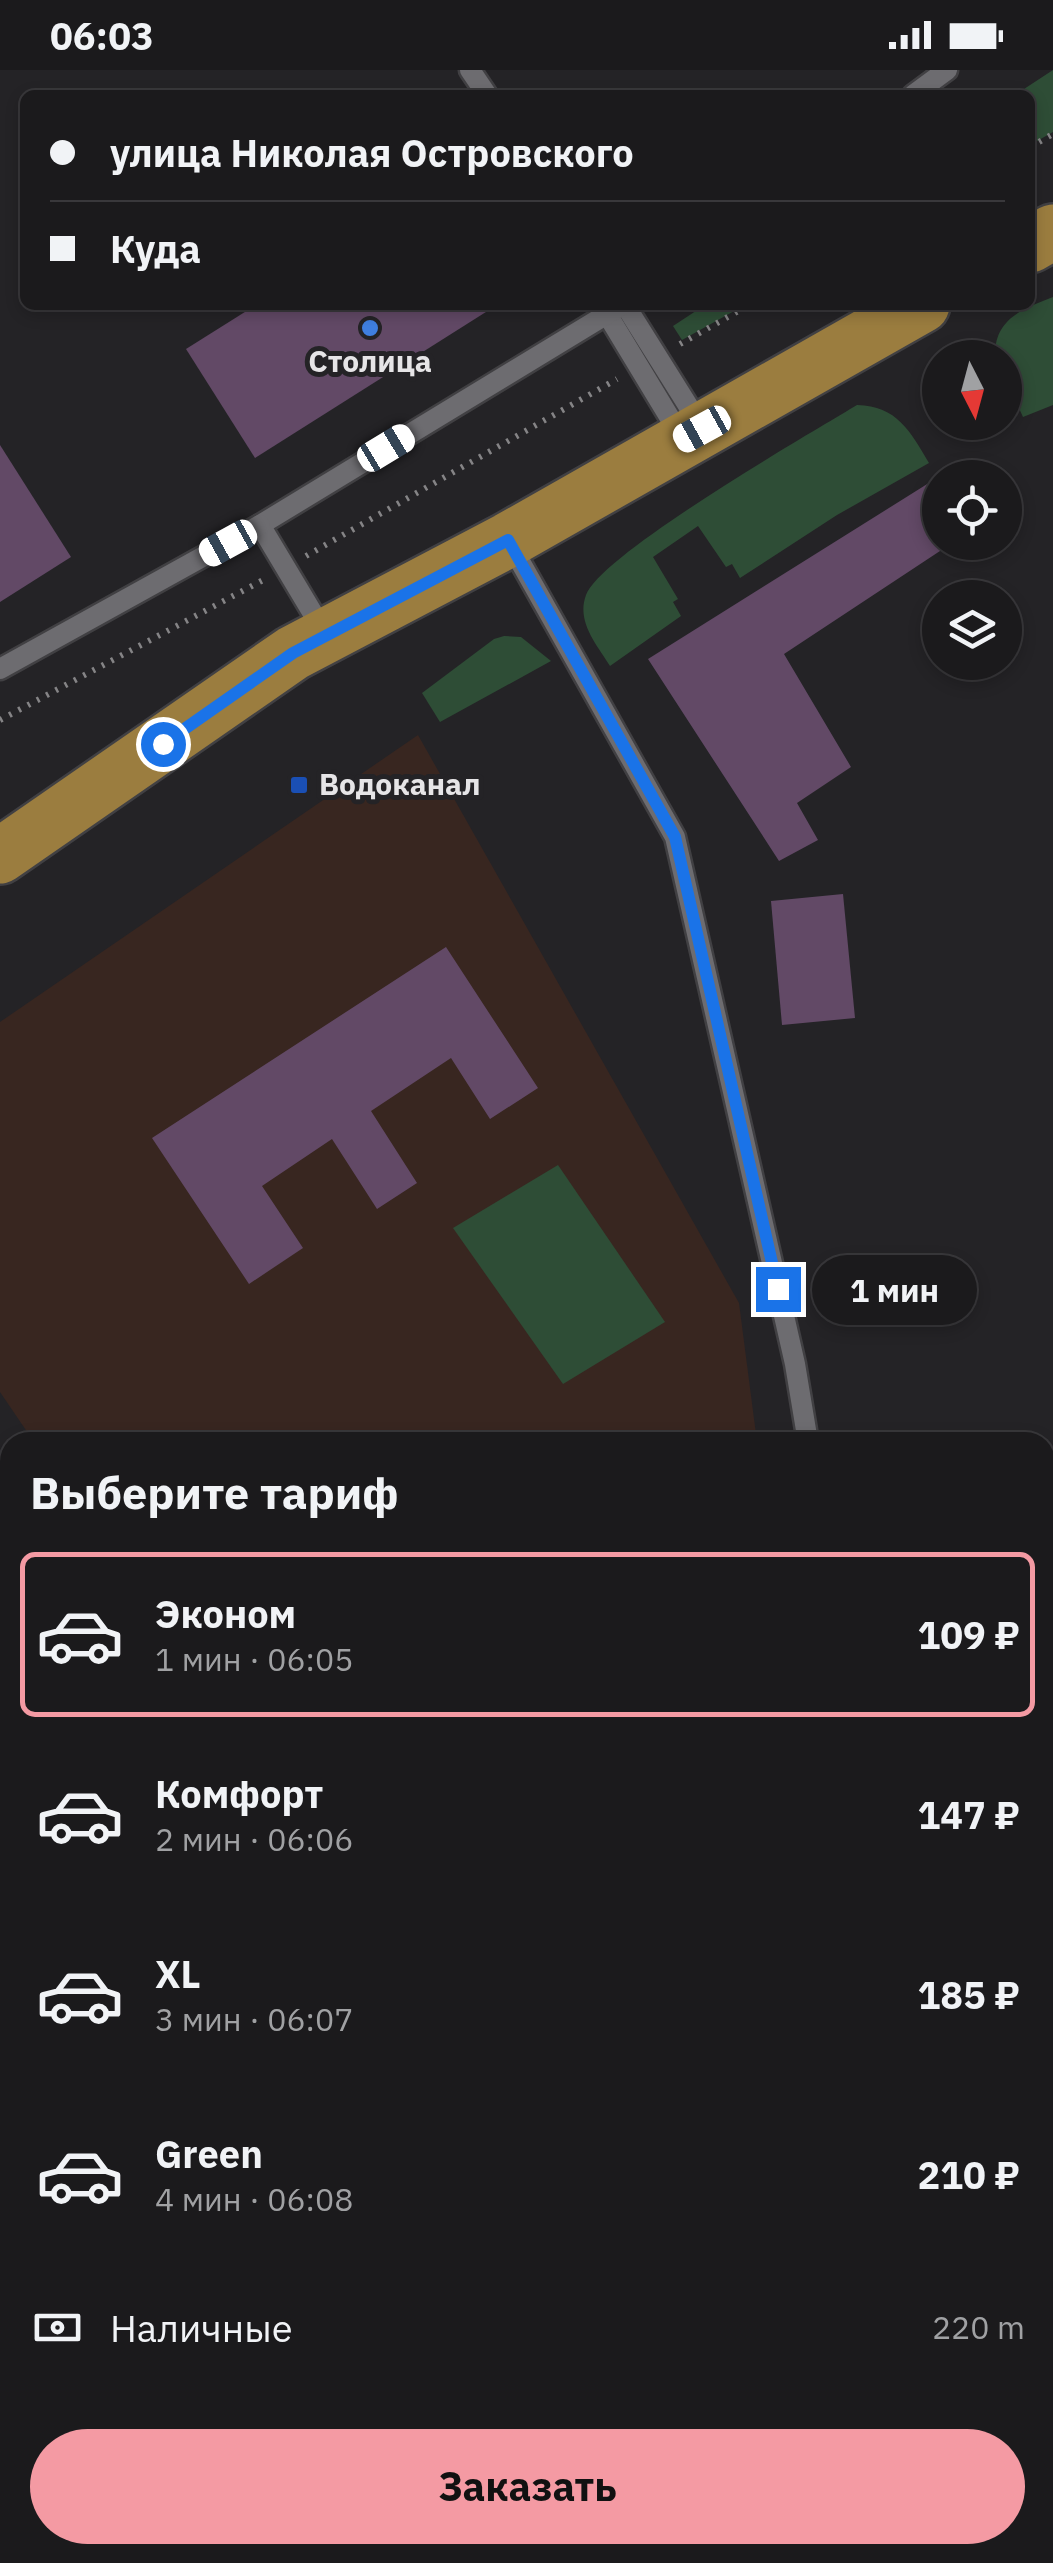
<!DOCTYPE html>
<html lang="ru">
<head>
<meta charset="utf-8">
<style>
  :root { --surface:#1b1a1c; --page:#282729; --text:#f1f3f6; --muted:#a0a1a3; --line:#39383b; --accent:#f49aa3 }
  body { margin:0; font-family:"IBM Plex Sans",sans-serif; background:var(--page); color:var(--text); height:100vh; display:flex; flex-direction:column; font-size:38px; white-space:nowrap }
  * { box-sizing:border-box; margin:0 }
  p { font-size:32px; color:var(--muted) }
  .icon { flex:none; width:55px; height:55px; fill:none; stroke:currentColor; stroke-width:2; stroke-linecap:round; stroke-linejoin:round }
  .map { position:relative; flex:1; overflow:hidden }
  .drawer { position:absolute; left:0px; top:1362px; width:1055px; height:1132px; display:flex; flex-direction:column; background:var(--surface); border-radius:30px 30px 0 0; box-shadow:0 5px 15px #0003,0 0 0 2px var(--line) }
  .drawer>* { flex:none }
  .top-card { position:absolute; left:20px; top:20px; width:1015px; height:220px; border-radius:15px; box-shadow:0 5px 15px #0003,0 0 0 2px var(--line); display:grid; align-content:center; height:220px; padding:0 30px; background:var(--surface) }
  .needle { width:65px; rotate:174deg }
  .fabs { position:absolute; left:922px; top:270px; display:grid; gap:20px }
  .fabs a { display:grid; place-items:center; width:100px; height:100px; border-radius:50%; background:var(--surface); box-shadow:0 5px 15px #0003,0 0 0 2px var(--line); font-size:50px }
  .end { position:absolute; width:45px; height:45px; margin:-22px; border:12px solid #1a73e8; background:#fff; box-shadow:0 0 0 5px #fff }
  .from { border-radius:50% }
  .bubble { position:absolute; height:70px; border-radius:35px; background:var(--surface); box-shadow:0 5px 15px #0003,0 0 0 2px var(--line); font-size:32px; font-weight:700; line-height:70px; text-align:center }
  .car { position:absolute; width:30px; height:60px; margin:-30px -15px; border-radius:12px; box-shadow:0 0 8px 2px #0007; background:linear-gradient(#fff 24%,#345 0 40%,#fff 0 76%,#345 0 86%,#fff 0) }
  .top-card b { display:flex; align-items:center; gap:35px; height:95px; font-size:38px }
  .top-card b+b { border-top:2px solid var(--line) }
  .top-card i { width:25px; height:25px; background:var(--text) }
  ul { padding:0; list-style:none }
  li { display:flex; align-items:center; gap:30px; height:165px; margin:0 20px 15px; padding:0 10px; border:5px solid transparent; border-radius:15px }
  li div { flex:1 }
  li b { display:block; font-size:38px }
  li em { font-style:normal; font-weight:700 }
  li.on { border-color:var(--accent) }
  li>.icon { width:90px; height:90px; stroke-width:1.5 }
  h2 { padding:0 30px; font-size:45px; line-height:120px }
  .pay { display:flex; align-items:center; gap:25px; height:110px; padding:0 30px; font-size:38px }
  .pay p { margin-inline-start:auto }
  .primary-button { display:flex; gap:20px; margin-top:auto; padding:20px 30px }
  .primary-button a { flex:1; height:115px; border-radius:60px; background:var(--accent); color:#111; font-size:40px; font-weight:700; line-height:115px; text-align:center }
  .status { display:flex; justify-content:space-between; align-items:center; height:70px; padding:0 50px; background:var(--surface); direction:ltr }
  .status svg { height:28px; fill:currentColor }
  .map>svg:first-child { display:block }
  .education { fill:#382620 }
  .green { fill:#2e4d36 }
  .building { fill:#624966 }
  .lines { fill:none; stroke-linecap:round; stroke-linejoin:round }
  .service-casing { stroke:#414043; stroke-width:25 }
  .secondary-casing { stroke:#414043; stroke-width:60 }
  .primary-casing { stroke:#414043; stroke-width:60 }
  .path { stroke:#858486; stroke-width:6; stroke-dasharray:2.5 8; stroke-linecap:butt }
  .service { stroke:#6d6c70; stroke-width:20 }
  .secondary { stroke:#6d6c70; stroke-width:55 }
  .primary { stroke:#9b7d3f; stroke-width:55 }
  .route { stroke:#1a73e8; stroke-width:12 }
  .shop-dot { fill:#3f7fe0; stroke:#242326; stroke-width:4 }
  .transit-dot { fill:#1a4fb4; stroke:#242326; stroke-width:4 }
  .labels { text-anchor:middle; stroke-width:10; stroke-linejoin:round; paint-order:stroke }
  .poi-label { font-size:30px; font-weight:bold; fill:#e6e5e7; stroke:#242326 }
</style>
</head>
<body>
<div class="status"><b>06:03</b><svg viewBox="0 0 49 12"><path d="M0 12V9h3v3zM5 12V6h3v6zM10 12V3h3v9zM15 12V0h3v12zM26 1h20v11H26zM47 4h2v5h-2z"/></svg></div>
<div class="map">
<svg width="1053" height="2493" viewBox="0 0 1053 2493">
  <rect width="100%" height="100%" fill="#242326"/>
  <polygon class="education" points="418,665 739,1233 757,1372 34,1372 0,1322 0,952"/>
  <g class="green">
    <polygon points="1053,0 1053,62 1030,75 1030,25 1015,25"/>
    <path d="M 1053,227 L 1053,335 L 1023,347 L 1005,308 L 1005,288 L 995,287 C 994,249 1022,239 1053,227 Z"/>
    <polygon points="705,235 745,235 682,270 673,256"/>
    <path d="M 857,335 C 897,336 910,361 929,393 L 837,445 L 740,508 L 732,494 L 726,497 L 698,456 L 653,487 L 678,529 L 673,532 L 681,546 L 610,596 C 597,575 576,552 586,525 C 601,484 809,364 857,335 Z"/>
    <polygon points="504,566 521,567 551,591 440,652 422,623 494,569"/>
    <polygon points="558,1095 665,1252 563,1314 453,1158"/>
  </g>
  <g class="building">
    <polygon points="256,235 497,235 255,388 186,279"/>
    <polygon points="0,375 71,487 0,532"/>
    <polygon points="940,406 940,481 784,584 851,697 797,733 818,770 779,791 648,589"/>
    <polygon points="843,824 855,948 782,955 771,831"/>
    <polygon points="446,877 538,1018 490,1049 451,988 371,1041 417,1113 377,1139 332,1069 262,1116 303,1178 249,1214 152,1068"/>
  </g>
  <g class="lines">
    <defs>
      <g id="service">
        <polyline points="470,0 487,25"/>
        <polyline points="913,25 947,0"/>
        <polyline points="625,235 702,358"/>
        <polyline points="607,244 682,368"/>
        <polyline points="509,472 675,767 795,1294 808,1372"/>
        <polyline points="324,562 260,455 622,235"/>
        <polyline points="0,599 260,455"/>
        <polyline points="754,2493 762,2485"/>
      </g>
      <g id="secondary">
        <polyline points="0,1499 10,1514"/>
        <polyline points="669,2485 675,2493"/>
      </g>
      <g id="primary">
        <polyline points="1030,175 1053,162"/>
        <polyline points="0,786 293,583 508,470 922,235"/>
      </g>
    </defs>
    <use href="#service" class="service-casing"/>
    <use href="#secondary" class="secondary-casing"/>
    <use href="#primary" class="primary-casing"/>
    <g class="path">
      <polyline points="1030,77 1053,64"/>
      <polyline points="680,274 749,235"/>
      <polyline points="306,486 617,309"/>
      <polyline points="0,650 265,509"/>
    </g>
    <use href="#service" class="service"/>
    <use href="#secondary" class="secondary"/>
    <use href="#primary" class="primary"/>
  </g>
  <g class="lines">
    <polyline class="route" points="163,674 293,583 508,470 675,767 778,1219"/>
  </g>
  <circle class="shop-dot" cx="370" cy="258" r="10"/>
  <rect class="transit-dot" x="289" y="705" width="20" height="20" rx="5"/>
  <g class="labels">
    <g class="poi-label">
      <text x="370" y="302">Столица</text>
      <text x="319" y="725" text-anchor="start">Водоканал</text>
    </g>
  </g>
</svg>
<div class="fabs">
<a><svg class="needle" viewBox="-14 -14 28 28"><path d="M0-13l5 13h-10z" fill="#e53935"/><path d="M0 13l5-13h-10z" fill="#a0a1a3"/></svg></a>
<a><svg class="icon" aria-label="locate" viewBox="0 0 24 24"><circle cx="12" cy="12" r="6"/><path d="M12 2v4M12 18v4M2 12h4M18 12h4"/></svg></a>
<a><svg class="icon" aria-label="layers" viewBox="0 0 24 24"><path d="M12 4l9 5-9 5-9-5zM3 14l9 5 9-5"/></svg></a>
</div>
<i class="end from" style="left:163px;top:674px"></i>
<i class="end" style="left:778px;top:1219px"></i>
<div class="bubble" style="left:812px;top:1185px;width:165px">1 мин</div>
<i class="car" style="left:702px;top:359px;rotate:241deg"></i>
<i class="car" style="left:386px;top:378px;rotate:59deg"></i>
<i class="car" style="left:228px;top:473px;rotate:241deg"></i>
<div class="top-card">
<b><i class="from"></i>улица Николая Островского</b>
<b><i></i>Куда</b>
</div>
<section class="drawer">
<h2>Выберите тариф</h2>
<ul>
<li class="on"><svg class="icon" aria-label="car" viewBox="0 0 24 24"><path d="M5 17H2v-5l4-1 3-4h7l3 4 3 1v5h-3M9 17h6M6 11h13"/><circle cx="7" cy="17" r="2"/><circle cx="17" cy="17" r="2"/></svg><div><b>Эконом</b><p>1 мин · 06:05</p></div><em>109 ₽</em></li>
<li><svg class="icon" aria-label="car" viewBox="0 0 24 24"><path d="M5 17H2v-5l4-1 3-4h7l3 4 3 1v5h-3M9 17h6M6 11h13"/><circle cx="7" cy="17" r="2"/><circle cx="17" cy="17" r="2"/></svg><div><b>Комфорт</b><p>2 мин · 06:06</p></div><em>147 ₽</em></li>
<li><svg class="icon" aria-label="car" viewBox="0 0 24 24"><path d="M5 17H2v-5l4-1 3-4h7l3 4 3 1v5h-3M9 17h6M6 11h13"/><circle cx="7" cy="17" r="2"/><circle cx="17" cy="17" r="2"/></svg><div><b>XL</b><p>3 мин · 06:07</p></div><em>185 ₽</em></li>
<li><svg class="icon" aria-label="car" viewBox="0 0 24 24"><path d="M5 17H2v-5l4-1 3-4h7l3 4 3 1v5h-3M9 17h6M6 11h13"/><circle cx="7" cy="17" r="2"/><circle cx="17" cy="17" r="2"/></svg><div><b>Green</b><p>4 мин · 06:08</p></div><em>210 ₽</em></li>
</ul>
<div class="pay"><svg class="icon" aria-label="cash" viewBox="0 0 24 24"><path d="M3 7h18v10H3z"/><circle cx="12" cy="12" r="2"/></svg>Наличные<p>220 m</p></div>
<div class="primary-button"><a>Заказать</a></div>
</section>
</div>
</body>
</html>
